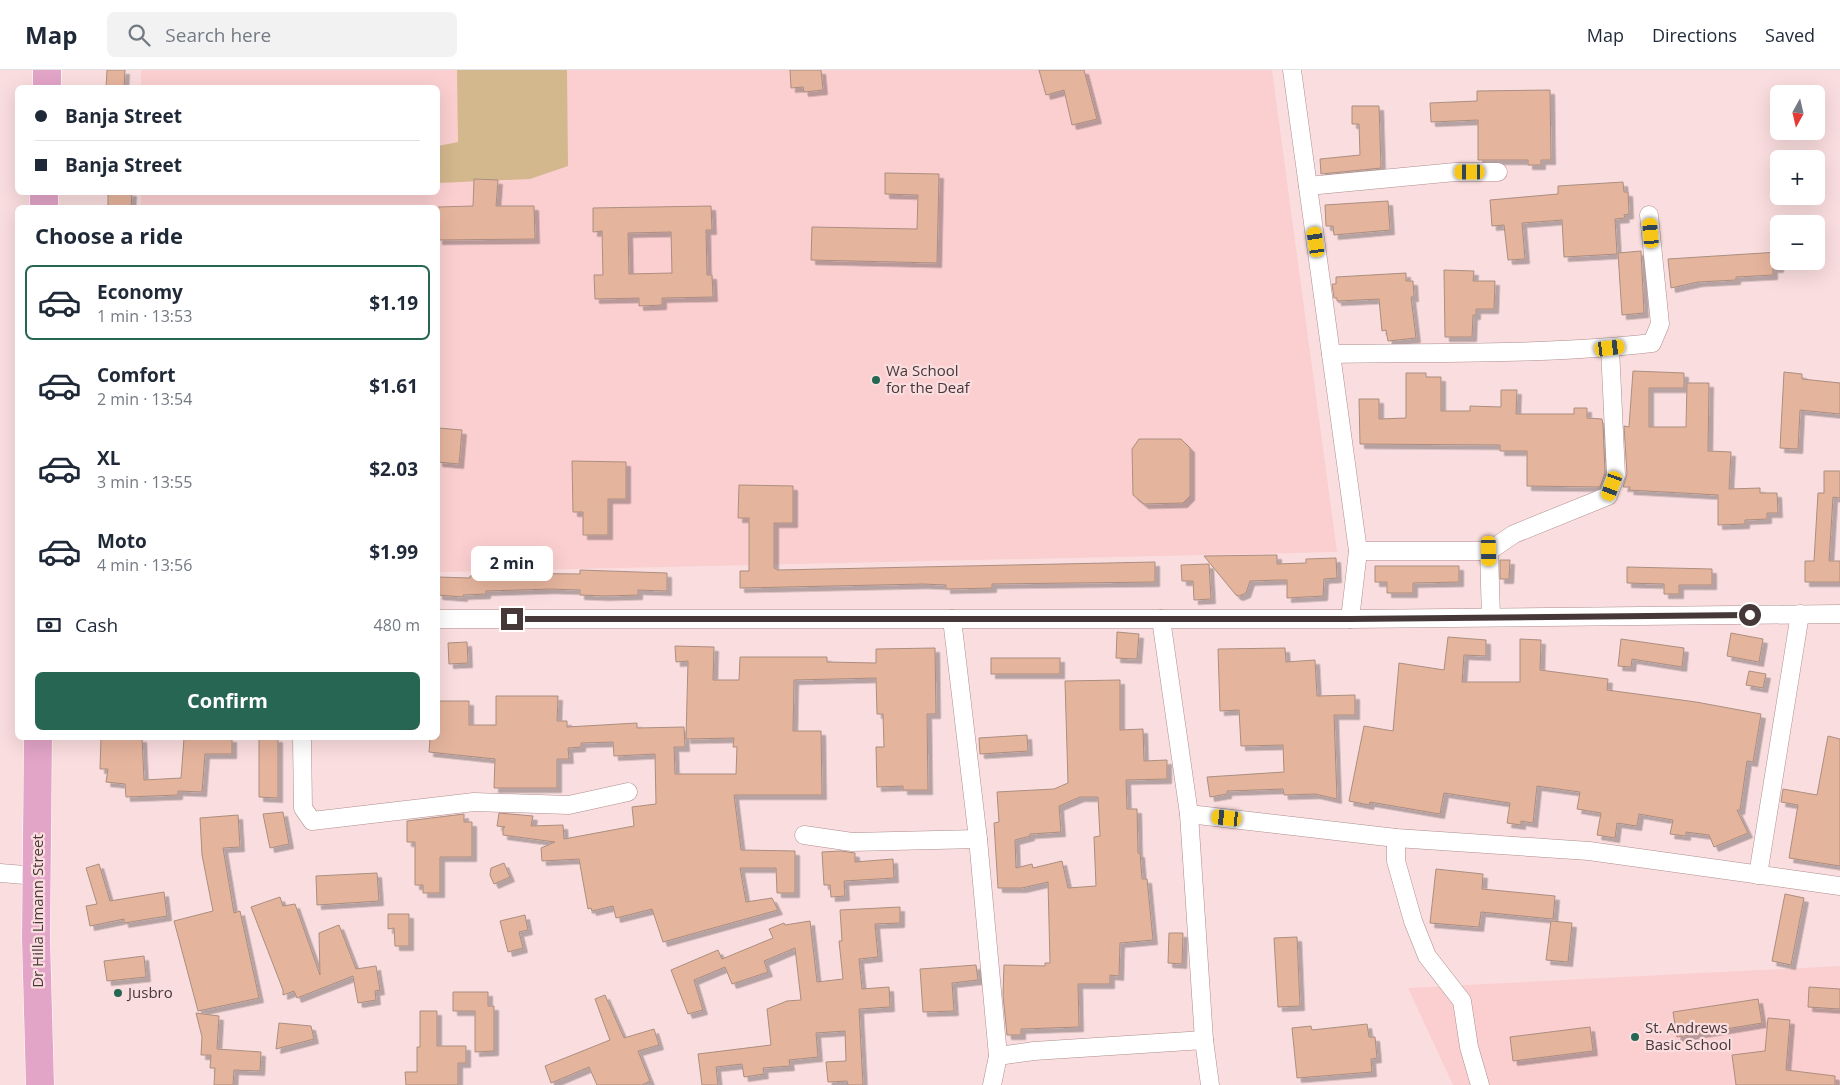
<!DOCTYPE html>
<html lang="en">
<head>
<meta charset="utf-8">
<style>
  :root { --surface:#fff; --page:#f2f2f3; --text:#1f2937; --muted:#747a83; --line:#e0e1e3; --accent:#276652 }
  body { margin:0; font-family:"Open Sans",sans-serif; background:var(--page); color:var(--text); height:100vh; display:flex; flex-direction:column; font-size:19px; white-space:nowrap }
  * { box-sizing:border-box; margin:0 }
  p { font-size:16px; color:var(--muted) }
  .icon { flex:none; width:28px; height:28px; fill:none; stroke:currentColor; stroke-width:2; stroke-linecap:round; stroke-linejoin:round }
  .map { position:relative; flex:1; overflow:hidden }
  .details { position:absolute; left:15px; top:135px; width:425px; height:535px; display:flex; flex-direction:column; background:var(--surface); border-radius:8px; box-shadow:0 5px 20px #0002 }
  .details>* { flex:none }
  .banner { position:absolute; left:15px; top:15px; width:425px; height:110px; border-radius:8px; box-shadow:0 5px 20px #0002; display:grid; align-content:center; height:110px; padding:0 20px; background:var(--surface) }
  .needle { width:32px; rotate:188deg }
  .fabs { position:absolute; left:1770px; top:15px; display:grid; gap:10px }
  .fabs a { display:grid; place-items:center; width:55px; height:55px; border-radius:8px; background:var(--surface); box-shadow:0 5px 20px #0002; font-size:25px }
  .end { position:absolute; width:22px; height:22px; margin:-11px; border:6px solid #463839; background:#fff; box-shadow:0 0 0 2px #fff }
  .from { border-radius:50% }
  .bubble { position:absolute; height:35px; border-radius:8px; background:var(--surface); box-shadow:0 5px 20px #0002; font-size:16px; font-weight:700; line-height:35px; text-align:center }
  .car { position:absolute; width:15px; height:30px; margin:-15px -8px; border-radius:6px; box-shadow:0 0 4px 1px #0007; background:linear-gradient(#f5c518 24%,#345 0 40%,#f5c518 0 76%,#345 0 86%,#f5c518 0) }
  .banner b { display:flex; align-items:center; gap:18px; height:48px; font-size:19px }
  .banner b+b { border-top:1px solid var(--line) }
  .banner i { width:12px; height:12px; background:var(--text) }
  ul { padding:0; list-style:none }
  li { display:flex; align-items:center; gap:15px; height:75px; margin:0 10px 8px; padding:0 10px; border:2px solid transparent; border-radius:8px }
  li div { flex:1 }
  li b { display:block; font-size:19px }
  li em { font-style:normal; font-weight:700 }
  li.on { border-color:var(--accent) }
  li>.icon { width:45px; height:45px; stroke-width:1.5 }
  h2 { padding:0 20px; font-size:22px; line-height:60px }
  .pay { display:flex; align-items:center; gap:12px; height:55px; padding:0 20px; font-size:19px }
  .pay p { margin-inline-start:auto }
  .cta { display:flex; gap:10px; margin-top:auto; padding:10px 20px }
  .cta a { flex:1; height:58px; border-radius:8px; background:var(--accent); color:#fff; font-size:20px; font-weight:700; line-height:58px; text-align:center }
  header { display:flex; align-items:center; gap:30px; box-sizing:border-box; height:70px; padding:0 25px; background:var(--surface); border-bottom:1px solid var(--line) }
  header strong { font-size:24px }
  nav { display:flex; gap:28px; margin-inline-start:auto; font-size:18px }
  .search { width:350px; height:45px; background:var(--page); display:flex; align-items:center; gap:12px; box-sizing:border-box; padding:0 18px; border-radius:8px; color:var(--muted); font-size:19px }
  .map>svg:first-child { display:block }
  .built { fill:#fbcfd0 }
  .green { fill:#d3b78d }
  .building { fill:#e5b49d; stroke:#ab8e80; fill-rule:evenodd; filter:url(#shadow) }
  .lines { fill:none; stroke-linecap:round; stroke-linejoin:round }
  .minor-casing { stroke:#af8e8f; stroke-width:19 }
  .trunk-casing { stroke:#fff; stroke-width:29 }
  .minor { stroke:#fff; stroke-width:18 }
  .trunk { stroke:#e2a4c7; stroke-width:28 }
  .route { stroke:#463839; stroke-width:6 }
  .poi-dot { fill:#276652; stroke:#faddde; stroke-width:2 }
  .labels { text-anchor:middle; stroke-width:4.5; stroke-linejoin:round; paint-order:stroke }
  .poi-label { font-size:15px; fill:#463839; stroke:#faddde; text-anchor:start }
  .street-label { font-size:15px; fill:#463839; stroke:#faddde }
</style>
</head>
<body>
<header>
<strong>Map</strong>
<div class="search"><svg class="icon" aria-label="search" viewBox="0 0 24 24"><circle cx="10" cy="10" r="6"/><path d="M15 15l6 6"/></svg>Search here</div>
<nav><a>Map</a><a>Directions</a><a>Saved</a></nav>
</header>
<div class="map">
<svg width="1840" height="1015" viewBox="0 0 1840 1015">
  <defs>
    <filter id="shadow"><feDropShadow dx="4.5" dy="4.5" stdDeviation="0" flood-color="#0004"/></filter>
  </defs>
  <rect width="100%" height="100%" fill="#faddde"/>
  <g class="built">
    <polygon points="141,0 1272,0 1337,482 438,502 438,138 141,138 141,123 438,122 438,18 141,17"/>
    <polygon points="1840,896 1840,1015 1453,1015 1408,918"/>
  </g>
  <polygon class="green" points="457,0 567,0 568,96 530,109 438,113 438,76 458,72"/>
  <g class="building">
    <polygon points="107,0 125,0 124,18 106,18"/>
    <polygon points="790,0 821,0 823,20 804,22 803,17 791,18"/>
    <polygon points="1039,0 1084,0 1097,49 1072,55 1064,20 1046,25"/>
    <polygon points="1550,20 1551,90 1541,90 1541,95 1528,95 1528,90 1478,90 1478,50 1431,52 1430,33 1477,31 1477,21"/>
    <polygon points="1352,36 1379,36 1381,98 1321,104 1320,89 1360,85 1359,54 1352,54"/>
    <polygon points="885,103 939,104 937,193 811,190 812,157 917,159 918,125 885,124"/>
    <polygon points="474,109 498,110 496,136 534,136 535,169 438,170 438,137 473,136"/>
    <polygon points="1623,112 1624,122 1628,122 1629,144 1624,145 1625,148 1615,149 1617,184 1564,187 1562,150 1522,153 1525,189 1508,190 1504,155 1492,156 1490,130 1558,124 1558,116"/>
    <polygon points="108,122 132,122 131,138 108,138"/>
    <polygon points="1388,131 1390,160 1334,165 1333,156 1326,156 1325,135"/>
    <path d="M 711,136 L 712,160 L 706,160 L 707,205 L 712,205 L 713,227 L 662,228 L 662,235 L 639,236 L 639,228 L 595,229 L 594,205 L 603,205 L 602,161 L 593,162 L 593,138 ZM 671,162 L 672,203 L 629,204 L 628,163 Z"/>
    <polygon points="1641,181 1644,243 1622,245 1618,183"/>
    <polygon points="1779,182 1779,198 1773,198 1773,205 1736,207 1736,210 1698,212 1671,218 1668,189"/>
    <polygon points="1444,200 1474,201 1473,211 1495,211 1494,239 1476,239 1476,245 1473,245 1472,267 1445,267"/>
    <polygon points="1406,203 1406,211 1413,211 1414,227 1411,227 1416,268 1388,271 1386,260 1382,261 1379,229 1337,231 1337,228 1334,228 1332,214 1336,214 1336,207"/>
    <polygon points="1633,301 1684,303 1684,318 1649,318 1649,357 1686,357 1687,313 1709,313 1708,381 1731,382 1729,419 1760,418 1760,423 1777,423 1778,443 1767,443 1767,449 1745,450 1745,454 1718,455 1718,425 1629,420 1630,417 1623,417 1627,404 1624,356 1629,357"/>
    <polygon points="1784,302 1802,304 1802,309 1840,313 1840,344 1800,340 1798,379 1780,378"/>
    <polygon points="1406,303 1426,303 1426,307 1441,307 1441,341 1470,341 1470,336 1501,337 1501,320 1517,320 1516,344 1574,344 1574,338 1587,338 1587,348 1602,349 1603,355 1605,403 1600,417 1527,416 1527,381 1500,381 1500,375 1360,374 1359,329 1379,329 1379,349 1406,348"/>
    <polygon points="438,358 462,360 459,394 438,392"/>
    <polygon points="1139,369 1181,369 1190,378 1190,426 1183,433 1144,434 1133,425 1132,379"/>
    <polygon points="572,391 626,392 626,429 608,429 608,465 583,465 583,442 573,442"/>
    <polygon points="1824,401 1840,401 1840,428 1833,427 1829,491 1840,491 1840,512 1805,512 1805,491 1814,491 1818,423 1824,423"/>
    <polygon points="739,415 793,416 793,453 774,453 774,498 778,500 1155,492 1155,512 992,514 992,518 946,519 946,515 923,514 740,518 740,501 749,501 749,448 738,448"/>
    <polygon points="1277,485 1277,494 1306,493 1306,489 1336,488 1337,508 1324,509 1323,526 1287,528 1287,510 1279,510 1250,511 1246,523 1239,526 1236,525 1204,486"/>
    <polygon points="1500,490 1510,490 1509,509 1500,509"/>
    <polygon points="1209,494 1211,529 1194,530 1193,511 1182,511 1181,495"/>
    <polygon points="1375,496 1459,496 1459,512 1413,513 1413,523 1387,523 1387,512 1375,512"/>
    <polygon points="1627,497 1712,499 1712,515 1679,515 1679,524 1664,524 1664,514 1627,513"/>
    <polygon points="580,500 667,503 667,521 638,520 638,525 605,526 580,525 580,520 550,519 486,521 486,524 463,525 463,527 438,525 438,507 470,508 470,506 489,503 580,504"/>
    <polygon points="1117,562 1139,564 1137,589 1116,588"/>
    <polygon points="1731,563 1763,569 1759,592 1727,586"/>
    <polygon points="1448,567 1486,570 1486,586 1464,585 1462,612 1520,612 1520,569 1541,570 1540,600 1608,609 1607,620 1696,632 1761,644 1753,692 1747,691 1740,740 1737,740 1748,763 1714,777 1709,765 1686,762 1686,766 1670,764 1673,750 1639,744 1637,756 1617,753 1615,768 1597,765 1601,743 1577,739 1580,722 1537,716 1533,753 1521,751 1521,755 1507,753 1510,733 1444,723 1440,744 1370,732 1369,735 1349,731 1364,656 1393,661 1399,593 1444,600"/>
    <polygon points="1621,569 1684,578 1682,597 1632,589 1631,597 1618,596"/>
    <polygon points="467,572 468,593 449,594 448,573"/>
    <polygon points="675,576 714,577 713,610 739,610 740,587 827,587 827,592 876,593 876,579 935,578 936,644 927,644 928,720 903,720 903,716 877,717 876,677 884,677 883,644 877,644 876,608 794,610 793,661 821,661 822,725 734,725 741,780 795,781 795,823 777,823 776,798 740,798 746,832 772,828 778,840 663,872 652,839 616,848 613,836 592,841 591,838 588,839 579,789 542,791 541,778 555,772 503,765 503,758 505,757 497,756 499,743 533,746 531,756 563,755 564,769 634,756 632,737 656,734 655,684 614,686 613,672 581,673 581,677 568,678 569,689 557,689 557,718 494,718 495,689 429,682 430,668 438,668 438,631 469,631 469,655 496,655 496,626 558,626 557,651 567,651 567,657 637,653 637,658 684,657 685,677 674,677 675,704 736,704 737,677 733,677 734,668 686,669 688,591 676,592"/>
    <polygon points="1285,578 1286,592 1315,590 1317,626 1355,625 1355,645 1334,645 1337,729 1315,724 1284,725 1283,719 1227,721 1227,724 1210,727 1207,707 1284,702 1283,675 1241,676 1239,640 1220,641 1218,579"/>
    <rect x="991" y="588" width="69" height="16"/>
    <polygon points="1749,601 1766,604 1763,618 1746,615"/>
    <path d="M 1120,610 L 1120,660 L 1143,659 L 1144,691 L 1167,690 L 1167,709 L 1126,710 L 1127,739 L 1137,739 L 1138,783 L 1140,783 L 1142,809 L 1147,809 L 1153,870 L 1120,873 L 1119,906 L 1110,905 L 1110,914 L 1078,914 L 1079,957 L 1021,959 L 1021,965 L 1007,965 L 1003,925 L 1004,895 L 1045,896 L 1045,893 L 1050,893 L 1048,812 L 1022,818 L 998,818 L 994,753 L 999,752 L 997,722 L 1054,719 L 1068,713 L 1065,611 ZM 1080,727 L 1098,727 L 1100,766 L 1094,767 L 1096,816 L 1068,818 L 1062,791 L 1033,798 L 1032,794 L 1016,798 L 1015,770 L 1030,766 L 1030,764 L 1061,762 L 1059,736 Z"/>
    <polygon points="1027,665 1028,681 980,684 979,668"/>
    <polygon points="1828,666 1840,669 1840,796 1789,788 1798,735 1781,732 1783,719 1817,725"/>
    <polygon points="101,668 142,668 144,710 181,708 184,668 232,668 232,684 205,684 202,722 178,721 178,725 126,727 125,714 106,712 108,699 100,699"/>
    <polygon points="259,668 278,668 278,728 259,727"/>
    <polygon points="283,742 289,774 270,778 263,744"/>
    <polygon points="464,744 464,752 472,752 472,787 440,787 440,823 423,823 423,815 415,815 415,772 407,772 407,751"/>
    <polygon points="238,745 240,777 223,778 234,843 240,841 259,928 198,941 174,851 213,841 202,785 200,748"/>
    <polygon points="841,781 855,783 855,792 893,789 894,808 844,811 845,826 831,827 830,815 824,815 822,782"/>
    <polygon points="504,793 510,807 494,814 490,805 491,798"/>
    <polygon points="99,794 110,831 164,822 167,846 124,853 124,849 90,856 86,836 97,834 86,798"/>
    <polygon points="1436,799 1483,804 1482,819 1555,826 1553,849 1481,842 1479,857 1430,853"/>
    <polygon points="377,803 379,831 317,835 316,806"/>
    <polygon points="1785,824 1804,828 1791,895 1772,891"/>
    <polygon points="280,827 283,836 295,834 320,905 319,863 339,855 356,899 376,896 380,920 375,921 376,930 358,933 353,906 297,928 294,921 283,925 283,920 251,837"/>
    <polygon points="900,837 900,853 875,854 878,887 859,889 862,919 889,917 890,937 859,939 863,1015 848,1015 847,1011 828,1012 826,992 846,991 845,961 816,963 818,987 789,990 790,996 763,998 764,1004 744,1007 742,994 716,997 718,1015 702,1015 698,984 771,975 767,939 787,931 801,930 795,878 764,891 768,902 732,914 725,897 694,910 703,940 688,944 671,900 718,880 722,889 773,868 769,859 784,853 785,855 810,851 817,912 843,909 839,871 842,871 840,840"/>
    <polygon points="388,844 409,844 409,876 395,876 394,858 388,859"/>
    <polygon points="525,845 528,860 519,862 523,878 508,882 500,851"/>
    <polygon points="1551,851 1572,853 1568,892 1546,890"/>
    <polygon points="1169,863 1183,863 1182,894 1168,893"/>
    <polygon points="1297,867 1300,936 1278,937 1274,868"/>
    <polygon points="144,886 146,907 107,911 104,891"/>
    <polygon points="976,895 978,910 952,913 954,941 923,942 920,899"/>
    <polygon points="1809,917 1840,919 1840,939 1808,937"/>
    <polygon points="453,922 488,922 488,936 494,936 494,981 475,982 475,941 453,941"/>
    <polygon points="605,925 624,968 654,959 659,975 638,981 650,1011 642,1015 597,1015 589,997 551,1013 545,996 610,970 595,929"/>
    <polygon points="1758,929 1762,953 1677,967 1673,942"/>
    <polygon points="420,941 437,941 437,976 466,976 466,993 458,993 458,1015 406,1015 405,1002 417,1002 417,977 420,977"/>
    <polygon points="196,943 219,946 217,979 261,982 260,1001 234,1000 233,1015 214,1015 215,998 210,998 211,985 201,985 202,967"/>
    <polygon points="1768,948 1790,950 1786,1000 1835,1006 1835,1015 1736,1015 1732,985 1765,981"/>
    <polygon points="279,953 311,956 314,969 276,979"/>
    <polygon points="1367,954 1369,967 1375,967 1377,988 1371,989 1372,1002 1297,1008 1292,958 1311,956 1312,960"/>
    <polygon points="1590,957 1593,981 1513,991 1510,967"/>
  </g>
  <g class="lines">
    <defs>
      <g id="minor">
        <polyline points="1292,0 1358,481 1350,549"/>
        <polyline points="1308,116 1455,102 1498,102"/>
        <path d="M 1331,284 C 1438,282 1546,285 1652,273 L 1660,254 L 1649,145"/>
        <polyline points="1358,481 1489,481"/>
        <polyline points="1491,547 1489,481 1514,464 1608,426 1616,405 1610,278"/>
        <polyline points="438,549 1350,549 1840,544"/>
        <polyline points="952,549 978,769 998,986"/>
        <polyline points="1161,549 1189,744 1204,970 1210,1015"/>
        <polyline points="302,668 303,738 312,751 474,732 569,735 628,722"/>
        <polyline points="1189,744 1396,768 1589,781 1840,816"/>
        <polyline points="804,765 852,772 978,769"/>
        <polyline points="1396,768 1396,791 1413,851 1427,886 1462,931 1469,977 1480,1015"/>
        <polyline points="0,803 37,806"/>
        <polyline points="1758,805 1800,544"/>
        <polyline points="992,1015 998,986 1034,981 1204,970"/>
      </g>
      <g id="trunk">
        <polyline points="47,18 47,0"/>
        <polyline points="44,138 44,122"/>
        <polyline points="38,668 36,868 40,1015"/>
      </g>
    </defs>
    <use href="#minor" class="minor-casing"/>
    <use href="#trunk" class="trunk-casing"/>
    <use href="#minor" class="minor"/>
    <use href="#trunk" class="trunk"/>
  </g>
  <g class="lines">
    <polyline class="route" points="512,549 1350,549 1750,545"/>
  </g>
  <g class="poi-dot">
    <circle cx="876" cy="310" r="5"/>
    <circle cx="118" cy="923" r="5"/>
    <circle cx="1635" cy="967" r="5"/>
  </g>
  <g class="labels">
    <g class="poi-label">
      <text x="886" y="306">Wa School<tspan x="886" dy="17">for the Deaf</tspan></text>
      <text x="128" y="928">Jusbro</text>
      <text x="1645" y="963">St. Andrews<tspan x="1645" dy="17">Basic School</tspan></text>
    </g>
    <g class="street-label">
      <text transform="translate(38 841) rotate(-90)" y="5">Dr Hilla Limann Street</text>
    </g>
  </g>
</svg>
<div class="fabs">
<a><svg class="needle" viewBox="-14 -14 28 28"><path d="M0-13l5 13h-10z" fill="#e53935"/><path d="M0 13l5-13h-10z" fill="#747a83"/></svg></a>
<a>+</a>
<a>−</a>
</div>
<i class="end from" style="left:1750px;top:545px"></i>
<i class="end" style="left:512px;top:549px"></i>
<div class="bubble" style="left:471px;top:476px;width:82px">2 min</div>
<i class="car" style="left:1470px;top:102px;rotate:270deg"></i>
<i class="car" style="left:1651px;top:163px;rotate:355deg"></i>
<i class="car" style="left:1316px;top:172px;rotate:352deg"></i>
<i class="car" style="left:1610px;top:278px;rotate:83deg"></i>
<i class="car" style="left:1612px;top:416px;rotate:200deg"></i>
<i class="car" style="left:1489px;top:481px;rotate:179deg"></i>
<i class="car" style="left:1227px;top:748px;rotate:276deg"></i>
<div class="banner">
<b><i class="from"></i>Banja Street</b>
<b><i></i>Banja Street</b>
</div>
<section class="details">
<h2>Choose a ride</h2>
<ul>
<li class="on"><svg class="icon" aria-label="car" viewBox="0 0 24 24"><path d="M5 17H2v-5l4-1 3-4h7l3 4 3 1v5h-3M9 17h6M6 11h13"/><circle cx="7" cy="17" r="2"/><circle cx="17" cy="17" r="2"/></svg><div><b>Economy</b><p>1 min · 13:53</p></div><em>$1.19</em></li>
<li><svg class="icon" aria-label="car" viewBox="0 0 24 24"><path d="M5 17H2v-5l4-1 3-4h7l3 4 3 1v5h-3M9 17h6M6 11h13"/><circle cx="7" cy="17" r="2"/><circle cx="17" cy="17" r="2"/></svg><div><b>Comfort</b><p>2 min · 13:54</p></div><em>$1.61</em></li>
<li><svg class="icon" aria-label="car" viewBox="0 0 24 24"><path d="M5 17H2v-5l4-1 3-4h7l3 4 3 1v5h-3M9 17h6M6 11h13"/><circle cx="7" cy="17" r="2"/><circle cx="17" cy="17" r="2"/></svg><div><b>XL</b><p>3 min · 13:55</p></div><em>$2.03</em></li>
<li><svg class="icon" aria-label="car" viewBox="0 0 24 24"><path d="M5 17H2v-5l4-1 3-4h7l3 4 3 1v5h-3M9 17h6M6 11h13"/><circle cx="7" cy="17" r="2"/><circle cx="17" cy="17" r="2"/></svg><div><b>Moto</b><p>4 min · 13:56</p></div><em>$1.99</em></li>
</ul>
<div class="pay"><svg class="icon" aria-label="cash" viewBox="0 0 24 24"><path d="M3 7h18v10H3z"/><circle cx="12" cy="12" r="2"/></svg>Cash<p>480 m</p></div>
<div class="cta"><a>Confirm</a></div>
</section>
</div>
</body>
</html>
